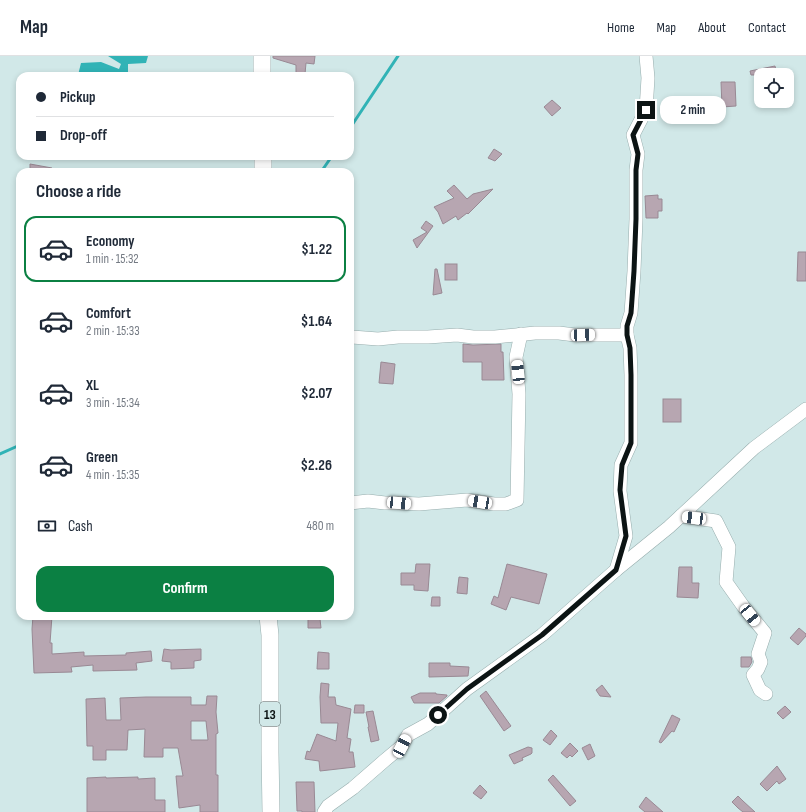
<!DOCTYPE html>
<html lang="en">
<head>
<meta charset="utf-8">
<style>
  :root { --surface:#fff; --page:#f2f2f3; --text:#1f2937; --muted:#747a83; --line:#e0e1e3; --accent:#0b8043 }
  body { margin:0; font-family:"Sofia Sans Condensed",sans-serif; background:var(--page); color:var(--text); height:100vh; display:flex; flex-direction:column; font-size:15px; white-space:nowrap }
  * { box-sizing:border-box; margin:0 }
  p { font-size:13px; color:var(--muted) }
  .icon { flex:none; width:22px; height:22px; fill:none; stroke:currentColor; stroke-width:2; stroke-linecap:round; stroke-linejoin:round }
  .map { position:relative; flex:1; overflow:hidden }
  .details { position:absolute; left:16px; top:112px; width:338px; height:452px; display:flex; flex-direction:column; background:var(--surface); border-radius:12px; box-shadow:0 2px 6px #0003 }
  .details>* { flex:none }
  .guide { position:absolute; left:16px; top:16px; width:338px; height:88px; border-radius:12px; box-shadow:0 2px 6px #0003; display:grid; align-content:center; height:88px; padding:0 20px; background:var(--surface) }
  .buttons { position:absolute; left:754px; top:12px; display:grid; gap:8px }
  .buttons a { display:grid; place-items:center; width:40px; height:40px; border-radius:8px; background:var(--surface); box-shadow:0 2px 6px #0003; font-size:20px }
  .end { position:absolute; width:18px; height:18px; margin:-9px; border:5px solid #0c1414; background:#fff; box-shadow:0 0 0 2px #fff }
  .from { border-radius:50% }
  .bubble { position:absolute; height:28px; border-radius:12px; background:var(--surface); box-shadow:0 2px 6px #0003; font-size:13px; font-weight:700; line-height:28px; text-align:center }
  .car { position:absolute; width:12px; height:24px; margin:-12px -6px; border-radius:5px; box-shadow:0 0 3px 1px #0007; background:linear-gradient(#fff 24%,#345 0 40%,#fff 0 76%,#345 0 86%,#fff 0) }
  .guide b { display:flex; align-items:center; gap:14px; height:38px; font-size:15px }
  .guide b+b { border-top:1px solid var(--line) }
  .guide i { width:10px; height:10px; background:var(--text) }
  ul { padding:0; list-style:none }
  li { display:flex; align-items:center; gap:12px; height:66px; margin:0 8px 6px; padding:0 12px; border:2px solid transparent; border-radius:12px }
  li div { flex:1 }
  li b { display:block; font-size:15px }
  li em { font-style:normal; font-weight:700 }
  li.selected { border-color:var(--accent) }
  li>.icon { width:36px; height:36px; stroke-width:1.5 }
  h2 { padding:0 20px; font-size:18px; line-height:48px }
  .pay { display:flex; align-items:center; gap:10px; height:44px; padding:0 20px; font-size:15px }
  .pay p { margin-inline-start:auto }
  .button { display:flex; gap:8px; margin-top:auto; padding:8px 20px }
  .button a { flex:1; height:46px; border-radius:12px; background:var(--accent); color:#fff; font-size:16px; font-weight:700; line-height:46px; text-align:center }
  header { display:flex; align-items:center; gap:24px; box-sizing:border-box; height:56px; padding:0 20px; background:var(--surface); border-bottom:1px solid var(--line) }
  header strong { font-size:19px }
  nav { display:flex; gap:22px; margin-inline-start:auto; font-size:14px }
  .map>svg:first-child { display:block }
  .water { fill:#31b3b6 }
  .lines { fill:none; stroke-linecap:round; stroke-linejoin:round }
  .stream { stroke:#31b3b6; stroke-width:3 }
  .building { fill:#b7a6b1; stroke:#998994; fill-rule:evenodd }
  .minor-casing { stroke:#97adad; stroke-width:14 }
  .major-casing { stroke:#97adad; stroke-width:18 }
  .minor { stroke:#fff; stroke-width:13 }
  .major { stroke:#fff; stroke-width:17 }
  .route { stroke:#0c1414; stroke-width:5 }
  .labels { text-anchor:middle; stroke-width:3.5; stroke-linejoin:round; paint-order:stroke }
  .shield { fill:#d1e8e8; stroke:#475454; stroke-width:1 }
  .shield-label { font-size:14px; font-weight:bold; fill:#0c1414 }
</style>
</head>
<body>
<header>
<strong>Map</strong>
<nav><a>Home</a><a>Map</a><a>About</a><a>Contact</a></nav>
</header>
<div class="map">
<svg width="806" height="756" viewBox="0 0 806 756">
  <rect width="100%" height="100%" fill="#d1e8e8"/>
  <polygon class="water" points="108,0 148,0 146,7 128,8 128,16 136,20 80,20 78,19 81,7 101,6 119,13 121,8"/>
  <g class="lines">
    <g class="stream">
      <polyline points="350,72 398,0"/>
      <polyline points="321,116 332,100"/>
      <polyline points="0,398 20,389"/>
    </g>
  </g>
  <g class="building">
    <polygon points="273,0 315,0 314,8 306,7 305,18 296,17 296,9 273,2"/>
    <polygon points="775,10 777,19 751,19 750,15"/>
    <polygon points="721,26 735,26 736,50 722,51"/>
    <polygon points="552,44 561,52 552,60 544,51"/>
    <polygon points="494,93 502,98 495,105 488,102"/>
    <polygon points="30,108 52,112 52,116 30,116"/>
    <polygon points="454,129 467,143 473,138 493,133 468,158 467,157 458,164 456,160 443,168 438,156 434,151 454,142 447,135"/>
    <polygon points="658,139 658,143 662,143 662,155 658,155 658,162 646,162 645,140"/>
    <polygon points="426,165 433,170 417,192 413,184 427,176 421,172"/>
    <polygon points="798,196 806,196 806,225 797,225"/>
    <rect x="445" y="208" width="12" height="16"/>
    <polygon points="435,213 437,213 442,237 433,239"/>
    <polygon points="463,288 473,289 501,288 501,296 503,296 504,324 482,324 482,306 463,306"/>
    <polygon points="381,306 395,308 393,328 379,327"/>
    <rect x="663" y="343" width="18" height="23"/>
    <polygon points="416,508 430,508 428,535 414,534 414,529 401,529 401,517 415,517"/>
    <polygon points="507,508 547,518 539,548 511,541 506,554 491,548 494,540 498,542"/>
    <polygon points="679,511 692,511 692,527 699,527 698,542 677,541"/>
    <polygon points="459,521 468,522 467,538 457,537"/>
    <polygon points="432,541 440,541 440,550 431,550"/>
    <polygon points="33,560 52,560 50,587 52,587 52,598 84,596 84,600 126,599 126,597 151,595 152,605 136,607 137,614 93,615 93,609 71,611 72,616 34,617 32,573"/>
    <polygon points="308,563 320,563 321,572 308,572"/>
    <polygon points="799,572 806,578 806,580 798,589 790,582"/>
    <polygon points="164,593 171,594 201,593 201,604 194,605 194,612 171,613 171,606 162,605"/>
    <polygon points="318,596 329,597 329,613 317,613"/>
    <polygon points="741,601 751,601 752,606 749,611 741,611"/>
    <polygon points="429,607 450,607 450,610 469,611 468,620 429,621"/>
    <polygon points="321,627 329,628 328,641 335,641 336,649 351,653 347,682 351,683 349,696 353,696 355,711 320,715 319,705 305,703 307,695 310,696 317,678 336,685 338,667 321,667 320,641"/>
    <polygon points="602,629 611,641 600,640 596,634"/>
    <polygon points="486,635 511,670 504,675 480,640"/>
    <polygon points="420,637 436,637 436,638 447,639 447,640 439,647 414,647 411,641"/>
    <path d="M 207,640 L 217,640 L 216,656 L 218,677 L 216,678 L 216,719 L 218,719 L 218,756 L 200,756 L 200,749 L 179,752 L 176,720 L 183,720 L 178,692 L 163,692 L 163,701 L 144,701 L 145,673 L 128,674 L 127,694 L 106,694 L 106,704 L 93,704 L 93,690 L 87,690 L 86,643 L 105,642 L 106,664 L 121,664 L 120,642 L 146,641 L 191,641 L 191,649 L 206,649 ZM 191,665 L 206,665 L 208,684 L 191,684 Z"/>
    <polygon points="355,649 364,649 364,657 354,657"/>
    <polygon points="785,650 791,656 783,663 777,657"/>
    <polygon points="373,655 379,684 371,686 368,671 369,671 366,656"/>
    <polygon points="672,659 680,663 674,676 672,675 661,687 659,686"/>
    <polygon points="551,674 557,680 550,689 543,684"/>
    <polygon points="570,687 578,695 572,701 570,699 567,702 561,697"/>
    <polygon points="590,688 595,700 588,704 582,692"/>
    <polygon points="528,691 532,692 532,697 531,698 522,702 523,704 514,708 509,699"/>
    <polygon points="777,710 786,723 779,728 777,725 767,735 760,728"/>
    <polygon points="553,719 576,745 570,750 548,724"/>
    <polygon points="106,721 106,722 138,721 138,723 155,722 155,744 165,744 165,756 87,756 87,722"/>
    <polygon points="296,726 314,726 315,756 302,756 302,755 297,755"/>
    <polygon points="480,729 487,736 481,743 473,737"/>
    <polygon points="738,740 743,745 755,756 743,756 738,752 732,746"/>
    <polygon points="646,741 663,756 645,756 639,751"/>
  </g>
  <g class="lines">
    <defs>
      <g id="minor">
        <polyline points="350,281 352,281 378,283 398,281 428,281 457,279 473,281 495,281 535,277 559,277 575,279 627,279"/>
        <polyline points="350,447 368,445 385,447 399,447 419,448 467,444 494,448 506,448 517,444 519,338 516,301 521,278"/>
        <polyline points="681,460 716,465 729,491 726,526 743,550 765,577 758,598 761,606 758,613 753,619 760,634 766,638"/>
        <polyline points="616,514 626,480 620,435 621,409 631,387 631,319 630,292 627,279 627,270 631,257 634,215 636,163 636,114 638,98 633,79 646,54 648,22 646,0"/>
        <polyline points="324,756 328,750 353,732 384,705 402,690 408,679 428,668 467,633 542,579 616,514 669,471 754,392 806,353"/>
      </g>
      <g id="major">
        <polyline points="262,20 262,0"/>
        <polyline points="263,100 263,116"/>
        <polyline points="268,560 270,579 270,696 271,756"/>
      </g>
    </defs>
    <use href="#minor" class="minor-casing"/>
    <use href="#major" class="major-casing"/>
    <use href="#minor" class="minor"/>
    <use href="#major" class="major"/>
  </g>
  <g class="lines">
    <polyline class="route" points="438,659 467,633 542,579 616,514 626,480 620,434 622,409 631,387 631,319 630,292 627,279 627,270 631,257 634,215 636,163 636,114 638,98 633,79 646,54"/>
  </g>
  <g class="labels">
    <rect class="shield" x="260" y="646" width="20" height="24" rx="3"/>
    <g class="shield-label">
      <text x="270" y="663">13</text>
    </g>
  </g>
</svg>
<div class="buttons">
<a><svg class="icon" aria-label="locate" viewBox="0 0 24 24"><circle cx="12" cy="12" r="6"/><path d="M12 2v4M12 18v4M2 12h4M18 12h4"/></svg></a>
</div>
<i class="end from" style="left:438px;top:659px"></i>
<i class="end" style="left:646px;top:54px"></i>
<div class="bubble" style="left:660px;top:40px;width:66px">2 min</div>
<i class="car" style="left:583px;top:279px;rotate:88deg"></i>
<i class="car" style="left:518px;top:316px;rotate:354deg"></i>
<i class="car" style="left:480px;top:446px;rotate:279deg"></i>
<i class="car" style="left:399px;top:447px;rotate:95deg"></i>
<i class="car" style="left:694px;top:462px;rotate:277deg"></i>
<i class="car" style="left:750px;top:559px;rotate:141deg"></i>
<i class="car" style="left:402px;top:690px;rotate:27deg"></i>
<div class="guide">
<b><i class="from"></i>Pickup</b>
<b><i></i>Drop-off</b>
</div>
<section class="details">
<h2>Choose a ride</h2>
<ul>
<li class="selected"><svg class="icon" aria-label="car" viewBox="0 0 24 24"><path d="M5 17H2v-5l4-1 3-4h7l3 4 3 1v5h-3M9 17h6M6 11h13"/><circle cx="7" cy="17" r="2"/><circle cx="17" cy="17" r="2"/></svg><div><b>Economy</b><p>1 min · 15:32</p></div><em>$1.22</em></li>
<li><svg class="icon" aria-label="car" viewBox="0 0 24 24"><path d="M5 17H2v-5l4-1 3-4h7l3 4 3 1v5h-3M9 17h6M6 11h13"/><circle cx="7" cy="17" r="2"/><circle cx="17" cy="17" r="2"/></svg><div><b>Comfort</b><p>2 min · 15:33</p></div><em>$1.64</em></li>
<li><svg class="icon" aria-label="car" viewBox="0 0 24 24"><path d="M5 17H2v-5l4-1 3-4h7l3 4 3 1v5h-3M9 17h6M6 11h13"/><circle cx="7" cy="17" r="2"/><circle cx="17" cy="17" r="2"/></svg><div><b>XL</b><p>3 min · 15:34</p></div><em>$2.07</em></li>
<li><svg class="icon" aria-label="car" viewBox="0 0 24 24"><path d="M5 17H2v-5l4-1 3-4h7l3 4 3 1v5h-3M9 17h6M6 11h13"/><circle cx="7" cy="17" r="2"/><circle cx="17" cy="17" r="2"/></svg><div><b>Green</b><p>4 min · 15:35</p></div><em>$2.26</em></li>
</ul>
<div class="pay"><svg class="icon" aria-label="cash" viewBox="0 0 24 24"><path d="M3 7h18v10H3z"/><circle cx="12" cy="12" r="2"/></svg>Cash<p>480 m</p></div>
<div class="button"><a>Confirm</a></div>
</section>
</div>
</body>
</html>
